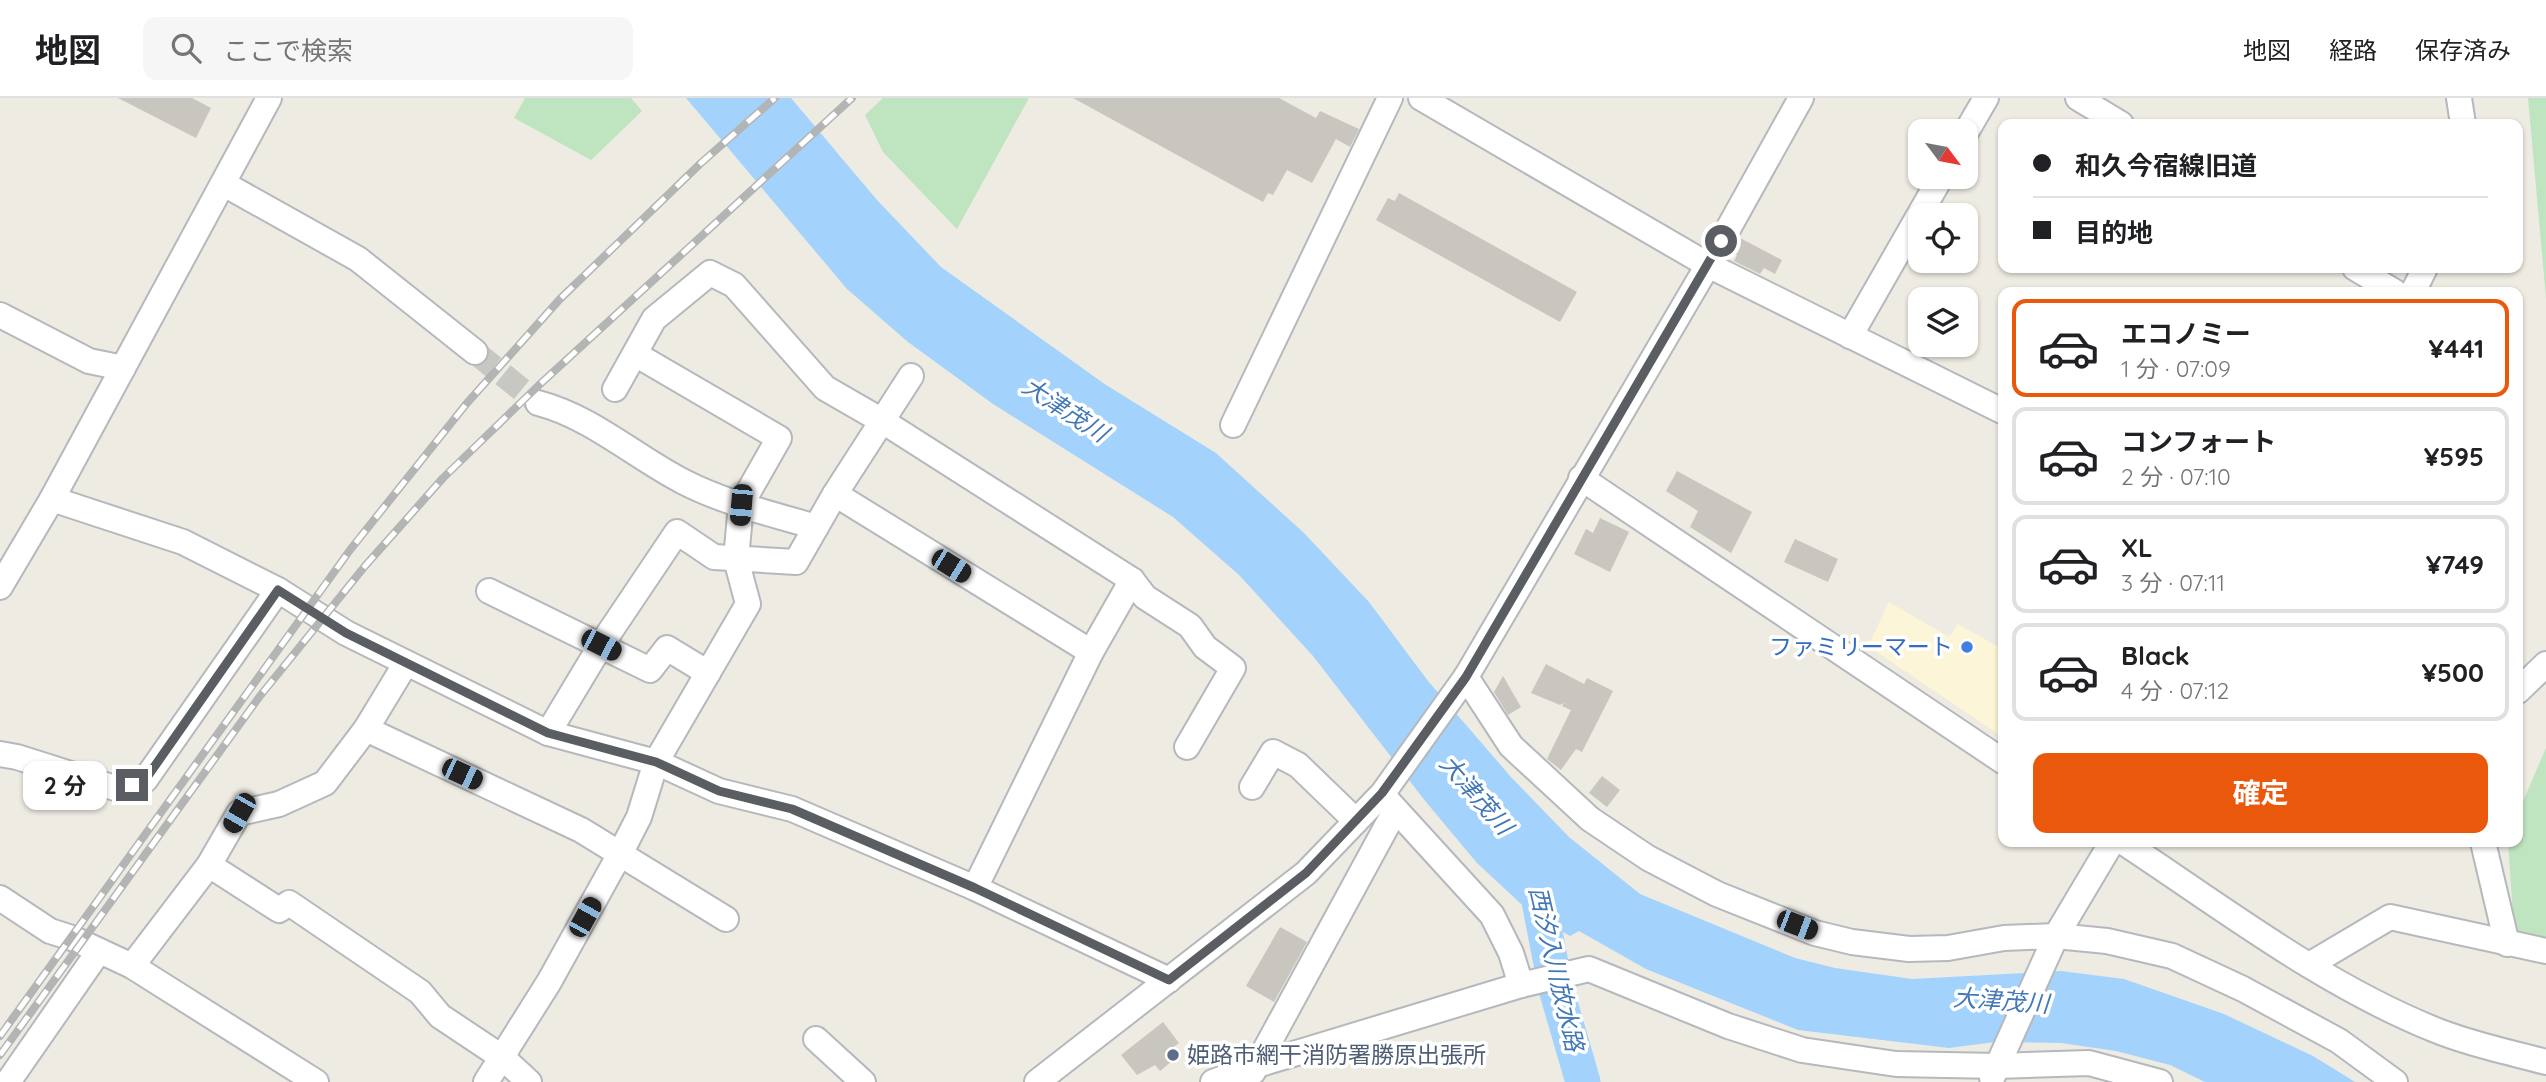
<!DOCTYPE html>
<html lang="ja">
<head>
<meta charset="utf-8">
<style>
  :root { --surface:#fff; --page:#f6f6f6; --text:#202124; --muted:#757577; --line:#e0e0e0; --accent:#ea580c }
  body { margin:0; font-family:Quicksand,"Noto Sans JP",sans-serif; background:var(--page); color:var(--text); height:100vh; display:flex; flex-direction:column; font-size:26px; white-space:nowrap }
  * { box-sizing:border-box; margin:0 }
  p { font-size:23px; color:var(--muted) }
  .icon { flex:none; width:38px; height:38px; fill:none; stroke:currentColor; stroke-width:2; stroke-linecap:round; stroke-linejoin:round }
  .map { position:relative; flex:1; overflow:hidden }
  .side { position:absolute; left:1998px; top:189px; width:525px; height:560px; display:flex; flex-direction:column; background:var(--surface); border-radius:14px; box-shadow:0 2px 5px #0004 }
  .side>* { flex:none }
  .top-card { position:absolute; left:1998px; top:21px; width:525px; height:154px; border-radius:14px; box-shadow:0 2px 5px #0004; display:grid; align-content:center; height:154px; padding:0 35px; background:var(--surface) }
  .needle { width:46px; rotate:122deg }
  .buttons { position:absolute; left:1908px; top:21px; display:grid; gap:14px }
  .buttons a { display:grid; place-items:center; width:70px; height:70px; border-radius:14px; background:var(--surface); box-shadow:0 2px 5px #0004; font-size:35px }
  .end { position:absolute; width:32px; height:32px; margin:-16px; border:9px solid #5a5e62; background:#fff; box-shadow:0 0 0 4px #fff }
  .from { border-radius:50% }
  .bubble { position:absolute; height:49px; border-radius:14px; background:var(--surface); box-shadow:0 2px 5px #0004; font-size:23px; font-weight:700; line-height:49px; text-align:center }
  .car { position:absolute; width:21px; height:42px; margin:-21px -10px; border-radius:9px; box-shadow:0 0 5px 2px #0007; background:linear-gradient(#222 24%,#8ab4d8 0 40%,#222 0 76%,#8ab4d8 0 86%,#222 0) }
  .top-card b { display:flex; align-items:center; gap:24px; height:66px; font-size:26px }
  .top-card b+b { border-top:2px solid var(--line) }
  .top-card i { width:18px; height:18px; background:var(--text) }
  ul { padding:12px 0 0; list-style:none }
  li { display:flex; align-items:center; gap:21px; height:98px; margin:0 14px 10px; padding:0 21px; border:4px solid var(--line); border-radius:14px }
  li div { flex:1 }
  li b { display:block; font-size:26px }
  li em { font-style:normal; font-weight:700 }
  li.active { border-color:var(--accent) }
  li>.icon { width:63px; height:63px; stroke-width:1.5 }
  .button { display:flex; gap:14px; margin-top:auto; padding:14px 35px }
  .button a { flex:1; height:80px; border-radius:14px; background:var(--accent); color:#fff; font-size:28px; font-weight:700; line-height:80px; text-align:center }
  header { display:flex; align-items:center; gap:42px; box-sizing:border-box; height:98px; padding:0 35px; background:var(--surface); border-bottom:2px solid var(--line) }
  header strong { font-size:33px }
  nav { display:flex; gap:38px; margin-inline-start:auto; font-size:24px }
  .search { width:490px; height:63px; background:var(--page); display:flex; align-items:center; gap:18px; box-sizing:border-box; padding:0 24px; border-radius:14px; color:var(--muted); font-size:26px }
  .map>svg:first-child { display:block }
  .commercial { fill:#fdf5d7 }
  .green { fill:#bfe4c0 }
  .water { fill:#a3d3fc }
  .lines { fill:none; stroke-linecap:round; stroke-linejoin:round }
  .river { stroke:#a3d3fc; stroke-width:35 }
  .building { fill:#c8c6bf }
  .minor-tunnel { stroke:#c8c8c2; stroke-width:24; stroke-dasharray:24 12; stroke-linecap:butt }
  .minor-casing { stroke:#b5b8bc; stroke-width:28 }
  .minor { stroke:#fff; stroke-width:24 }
  .rail-casing { stroke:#b3b4b4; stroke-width:8 }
  .rail { stroke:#fff; stroke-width:5; stroke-dasharray:16; stroke-linecap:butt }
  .route { stroke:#5a5e62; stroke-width:9 }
  .shop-dot { fill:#3f7fe0; stroke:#fff; stroke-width:2.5 }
  .service-dot { fill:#5c6f8a; stroke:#fff; stroke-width:2.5 }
  .labels { text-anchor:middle; stroke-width:7; stroke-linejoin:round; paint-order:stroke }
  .shop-label { font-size:23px; fill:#366cbe; stroke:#fff; text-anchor:end }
  .service-label { font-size:23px; fill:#4e5e75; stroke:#fff; text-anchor:start }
  .water-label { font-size:24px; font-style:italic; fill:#4378b6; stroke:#fff }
</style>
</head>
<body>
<header>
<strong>地図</strong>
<div class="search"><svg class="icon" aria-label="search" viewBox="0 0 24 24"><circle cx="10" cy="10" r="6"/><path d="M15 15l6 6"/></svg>ここで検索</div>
<nav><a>地図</a><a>経路</a><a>保存済み</a></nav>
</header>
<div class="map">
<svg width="2546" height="984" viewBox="0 0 2546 984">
  <rect width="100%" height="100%" fill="#edebe2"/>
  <polygon class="commercial" points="1889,504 1949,539 1958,526 2004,552 2004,640 1868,548"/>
  <g class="green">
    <polygon points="525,0 631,0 642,13 591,62 514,20"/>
    <polygon points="883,0 1029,0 957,131 883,54 865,17"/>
    <polygon points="2528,0 2546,0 2546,200"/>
    <polygon points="2546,650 2546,858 2516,861 2508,744 2518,744 2518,715"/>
  </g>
  <polygon class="water" points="686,0 791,0 877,102 941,169 1106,287 1216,355 1304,435 1369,504 1428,583 1511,679 1569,739 1640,796 1795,860 1835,870 1912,881 2061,873 2124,881 2224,916 2313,958 2355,984 2205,984 2170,967 2116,953 2061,945 1995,944 1949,950 1798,932 1646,871 1579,833 1570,838 1534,818 1477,765 1426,704 1313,558 1239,477 1173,419 993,306 908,244 847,191"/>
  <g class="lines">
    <polyline class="river" points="1534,778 1556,891 1583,984"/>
  </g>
  <g class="building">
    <polygon points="118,0 192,0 211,10 196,40"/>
    <polygon points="1073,0 1279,0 1316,20 1320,13 1359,31 1350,49 1336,41 1312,85 1287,72 1273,97 1268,95 1263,104"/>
    <polygon points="1399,95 1577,194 1560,224 1376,122 1388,100 1395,103"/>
    <polygon points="1740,140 1782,162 1775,176 1764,170 1760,176 1734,163 1737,157 1732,154"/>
    <polygon points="1677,373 1752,414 1731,455 1690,429 1698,413 1666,393"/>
    <polygon points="1600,420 1629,434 1610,474 1574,456 1586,431 1593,435"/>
    <polygon points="1795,441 1838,461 1828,484 1784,464"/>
    <polygon points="1546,566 1584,586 1587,580 1613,593 1582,654 1576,651 1561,672 1547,661 1571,612 1562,608 1564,605 1560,607 1531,595"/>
    <polygon points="1503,578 1521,609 1508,617 1494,594"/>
    <polygon points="1602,678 1620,692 1607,709 1589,695"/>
    <polygon points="1280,829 1307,844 1274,904 1246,888"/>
    <polygon points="1163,924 1179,945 1172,950 1178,958 1160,973 1155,967 1137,977 1121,957"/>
  </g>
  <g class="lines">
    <polyline class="minor-tunnel" points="475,254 538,305"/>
    <defs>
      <g id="minor">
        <polyline points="1421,0 1708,167 2004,314"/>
        <polyline points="2078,0 2121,26"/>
        <polyline points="2459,0 2463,26"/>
        <polyline points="1965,36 1986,0"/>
        <polyline points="224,86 358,161 475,254"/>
        <polyline points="2355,170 2395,194"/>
        <polyline points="2413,194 2425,170"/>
        <polyline points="0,217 89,263 123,270"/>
        <polyline points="1850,238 1941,79"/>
        <polyline points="615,291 654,221 710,175 734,187 825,290 884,324 1132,482 1145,499 1190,528 1205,549 1233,570 1187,649"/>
        <path d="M 538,305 C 592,319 635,359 684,384 C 725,405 772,416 816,429"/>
        <polyline points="1233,327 1390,0"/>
        <polyline points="1581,380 2004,664"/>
        <polyline points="835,396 1091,554"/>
        <polyline points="52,401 183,444 278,492 346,535 548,635 656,664 719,693 792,711 975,790 1169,882"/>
        <polyline points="0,489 52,401 269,0"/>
        <polyline points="489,493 650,572 667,550 708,575"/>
        <polyline points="1466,579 1511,648 1590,721 1648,760 1717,796 1815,835 1852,844 1909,851 1948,850 2004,840 2056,838 2107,843 2172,858 2243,891 2339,943 2395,984"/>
        <polyline points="2518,593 2546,566"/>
        <polyline points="366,631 581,732 726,821"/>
        <polyline points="548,635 601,547 677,434 714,459 796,464 835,396 911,278"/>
        <polyline points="0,656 17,659 118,691 145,682 278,492"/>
        <polyline points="1252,689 1273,654 1298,667 1356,723"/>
        <polyline points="1387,702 1492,817 1511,855 1521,887"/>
        <path d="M 2123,744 C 2223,810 2322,886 2433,931 C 2469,946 2509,954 2546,964"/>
        <polyline points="2483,744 2507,846"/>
        <polyline points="209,767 279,812 289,805 420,894 440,918 503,960 529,984"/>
        <polyline points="975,790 1091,554 1132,482"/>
        <polyline points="0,800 50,833 72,840 132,868 316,984"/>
        <polyline points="2309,867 2390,819 2546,853"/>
        <polyline points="132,868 209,767 239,715 279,706 325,685 366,631 406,565"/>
        <polyline points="816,941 863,984"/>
        <polyline points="1253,974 1395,713"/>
        <polyline points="1992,980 2056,838 2112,744"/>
        <polyline points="8,984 99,853"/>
        <polyline points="486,984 549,884 621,754 639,719 656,664 748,506 736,461 741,407 779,340 635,256"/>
        <polyline points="1037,984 1306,775 1383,695 1466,579 1708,167 1801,0"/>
        <polyline points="1213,984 1257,967 1521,887 1589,871 1728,928 1802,952 1896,966 1997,968 2089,965 2160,984"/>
      </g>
    </defs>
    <use href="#minor" class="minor-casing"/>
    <use href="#minor" class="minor"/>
    <defs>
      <g id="rail">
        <polyline points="0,938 350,452 467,305 560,201 701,65 775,0"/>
        <polyline points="0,957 260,598 365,468 443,380 538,288 852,0"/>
      </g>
    </defs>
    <use href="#rail" class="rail-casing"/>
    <use href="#rail" class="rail"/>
  </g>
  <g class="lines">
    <polyline class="route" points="132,687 145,682 278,492 346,535 548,635 656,664 719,693 792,711 975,790 1169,882 1306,775 1382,695 1466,579 1721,143"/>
  </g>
  <circle class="shop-dot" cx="1967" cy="549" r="7"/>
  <circle class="service-dot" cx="1173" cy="957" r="7"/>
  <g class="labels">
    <g class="shop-label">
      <text x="1953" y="557">ファミリーマート</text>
    </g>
    <g class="service-label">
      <text x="1187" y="965">姫路市網干消防署勝原出張所</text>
    </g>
    <g class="water-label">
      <text transform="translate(1065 312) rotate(33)" y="8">大津茂川</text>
      <text transform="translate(1476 697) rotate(49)" y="8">大津茂川</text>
      <text transform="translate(1556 871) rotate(77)" y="8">西汐入川放水路</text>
      <text transform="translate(2001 903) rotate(4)" y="8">大津茂川</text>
    </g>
  </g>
</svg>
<div class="buttons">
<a><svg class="needle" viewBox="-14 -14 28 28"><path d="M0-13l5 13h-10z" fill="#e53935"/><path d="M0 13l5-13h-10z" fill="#757577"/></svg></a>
<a><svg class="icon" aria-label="locate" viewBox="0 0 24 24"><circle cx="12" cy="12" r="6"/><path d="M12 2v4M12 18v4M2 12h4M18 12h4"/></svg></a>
<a><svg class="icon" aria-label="layers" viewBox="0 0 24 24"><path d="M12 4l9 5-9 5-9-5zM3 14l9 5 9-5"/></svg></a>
</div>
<i class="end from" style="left:1721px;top:143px"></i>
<i class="end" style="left:132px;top:687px"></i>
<div class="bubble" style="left:23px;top:663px;width:84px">2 分</div>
<i class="car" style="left:741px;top:407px;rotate:185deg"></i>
<i class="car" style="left:951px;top:468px;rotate:122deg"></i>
<i class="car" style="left:601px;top:547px;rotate:117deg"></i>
<i class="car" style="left:462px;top:676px;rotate:115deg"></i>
<i class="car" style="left:239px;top:715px;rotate:210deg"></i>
<i class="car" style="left:585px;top:819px;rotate:29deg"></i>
<i class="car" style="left:1797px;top:827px;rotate:111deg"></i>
<div class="top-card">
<b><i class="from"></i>和久今宿線旧道</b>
<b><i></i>目的地</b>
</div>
<section class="side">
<ul>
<li class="active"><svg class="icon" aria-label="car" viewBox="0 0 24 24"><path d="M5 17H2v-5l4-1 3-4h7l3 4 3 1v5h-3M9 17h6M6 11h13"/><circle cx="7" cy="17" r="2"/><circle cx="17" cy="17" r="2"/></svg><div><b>エコノミー</b><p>1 分 · 07:09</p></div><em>¥441</em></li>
<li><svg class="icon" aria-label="car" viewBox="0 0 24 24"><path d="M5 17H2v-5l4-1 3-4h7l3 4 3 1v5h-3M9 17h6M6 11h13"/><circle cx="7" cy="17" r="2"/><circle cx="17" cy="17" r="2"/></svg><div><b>コンフォート</b><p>2 分 · 07:10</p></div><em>¥595</em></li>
<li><svg class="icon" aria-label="car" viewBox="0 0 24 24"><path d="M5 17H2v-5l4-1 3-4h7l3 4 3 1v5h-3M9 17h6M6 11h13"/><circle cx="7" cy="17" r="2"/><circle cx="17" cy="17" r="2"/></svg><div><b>XL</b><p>3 分 · 07:11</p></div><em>¥749</em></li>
<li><svg class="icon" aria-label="car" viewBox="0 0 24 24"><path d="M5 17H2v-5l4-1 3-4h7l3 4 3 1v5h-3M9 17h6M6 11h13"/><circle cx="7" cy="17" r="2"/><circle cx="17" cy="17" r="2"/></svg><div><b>Black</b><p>4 分 · 07:12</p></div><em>¥500</em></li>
</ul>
<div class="button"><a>確定</a></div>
</section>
</div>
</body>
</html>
